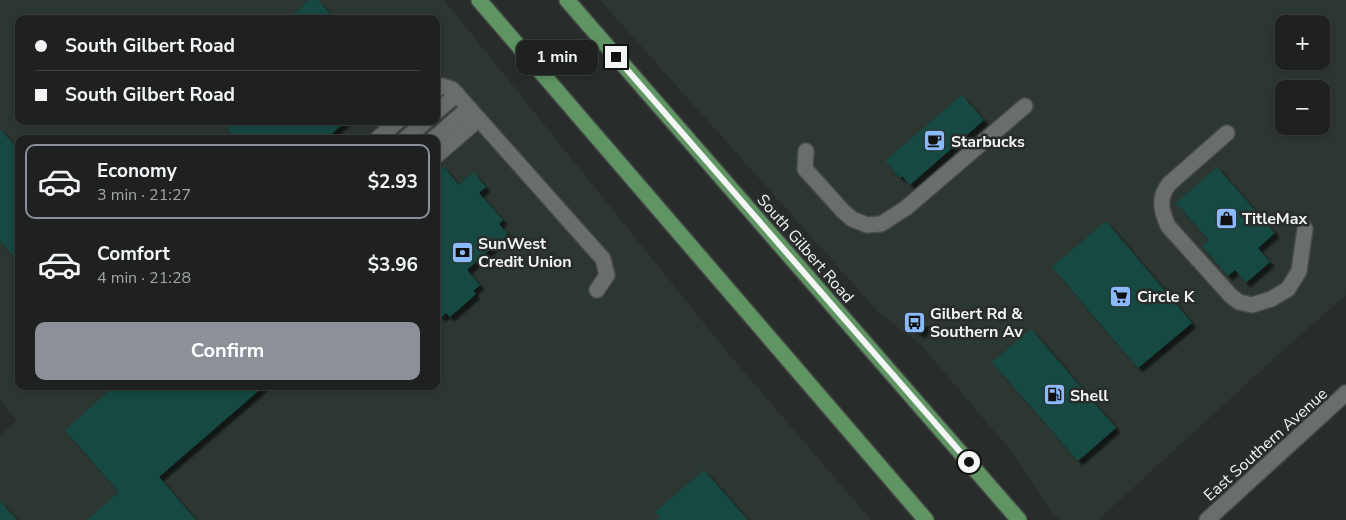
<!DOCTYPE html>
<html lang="en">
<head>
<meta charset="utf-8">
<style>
  :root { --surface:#1e2120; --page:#262929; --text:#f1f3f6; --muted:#a1a3a5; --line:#3c3e3e; --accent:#8c9099 }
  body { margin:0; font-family:"Nunito Sans",sans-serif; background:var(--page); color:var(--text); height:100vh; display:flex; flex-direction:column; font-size:19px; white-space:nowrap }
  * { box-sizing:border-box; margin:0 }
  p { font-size:16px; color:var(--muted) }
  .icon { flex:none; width:28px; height:28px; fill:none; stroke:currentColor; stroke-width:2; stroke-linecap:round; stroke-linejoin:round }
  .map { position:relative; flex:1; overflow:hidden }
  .drawer { position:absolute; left:15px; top:135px; width:425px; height:255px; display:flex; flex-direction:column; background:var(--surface); border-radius:10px; box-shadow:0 2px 8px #0003,0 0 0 1px var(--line) }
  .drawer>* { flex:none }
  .hud { position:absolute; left:15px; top:15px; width:425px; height:110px; border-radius:10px; box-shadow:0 2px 8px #0003,0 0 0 1px var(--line); display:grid; align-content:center; height:110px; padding:0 20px; background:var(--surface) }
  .buttons { position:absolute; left:1275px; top:15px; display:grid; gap:10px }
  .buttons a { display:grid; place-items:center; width:55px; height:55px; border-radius:10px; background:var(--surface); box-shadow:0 2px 8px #0003,0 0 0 1px var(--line); font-size:25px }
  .end { position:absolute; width:22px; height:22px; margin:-11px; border:6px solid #f3f5f4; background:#111; box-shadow:0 0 0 2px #111 }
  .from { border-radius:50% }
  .bubble { position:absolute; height:35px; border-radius:10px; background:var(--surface); box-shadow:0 2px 8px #0003,0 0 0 1px var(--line); font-size:16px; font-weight:700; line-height:35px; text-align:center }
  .hud b { display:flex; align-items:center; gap:18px; height:48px; font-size:19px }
  .hud b+b { border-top:1px solid var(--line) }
  .hud i { width:12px; height:12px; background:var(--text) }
  ul { padding:9px 0 0; list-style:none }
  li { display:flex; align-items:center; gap:15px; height:75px; margin:0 10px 8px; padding:0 10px; border:2px solid transparent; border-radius:10px }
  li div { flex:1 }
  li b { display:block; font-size:19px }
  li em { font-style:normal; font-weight:700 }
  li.current { border-color:var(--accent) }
  li>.icon { width:45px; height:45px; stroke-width:1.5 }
  .cta { display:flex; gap:10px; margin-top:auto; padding:10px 20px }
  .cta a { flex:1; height:58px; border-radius:10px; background:var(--accent); color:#fff; font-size:20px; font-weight:700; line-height:58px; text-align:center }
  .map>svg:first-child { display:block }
  .built { fill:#2d3732; fill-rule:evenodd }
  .building { fill:#134942; filter:url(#shadow) }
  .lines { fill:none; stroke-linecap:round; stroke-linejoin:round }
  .lane-casing { stroke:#474a48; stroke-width:18 }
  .secondary-casing { stroke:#474a48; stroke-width:18 }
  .primary-casing { stroke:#474a48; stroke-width:18 }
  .lane { stroke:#696d6b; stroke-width:15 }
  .secondary { stroke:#696d6b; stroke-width:15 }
  .primary { stroke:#5e9562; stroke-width:15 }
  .route { stroke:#f3f5f4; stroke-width:6 }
  .labels { text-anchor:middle; stroke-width:5; stroke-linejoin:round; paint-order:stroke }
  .poi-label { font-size:16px; font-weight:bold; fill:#f3f5f4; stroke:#282c2a; text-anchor:start }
  .street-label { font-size:16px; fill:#f3f5f4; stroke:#282c2a }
</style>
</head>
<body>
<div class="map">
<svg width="1346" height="520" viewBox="0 0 1346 520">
  <defs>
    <filter id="shadow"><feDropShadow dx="4.5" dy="4.5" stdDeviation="1" flood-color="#0009"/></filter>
  </defs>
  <rect width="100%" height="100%" fill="#282c2a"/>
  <g class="built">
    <path d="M 0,0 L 444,0 L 728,353 L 871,520 L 0,520 L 0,435 L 17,420 L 0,400 ZM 19,19 L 436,19 L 436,121 L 19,121 ZM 19,139 L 436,139 L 436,386 L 19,386 Z"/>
    <path d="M 600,0 L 1346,0 L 1346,295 L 1289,345 L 1098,520 L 1060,520 L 1051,512 L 1010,450 L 922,346 L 879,313 ZM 1284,24 L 1321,24 L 1321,61 L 1284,61 ZM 1284,89 L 1321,89 L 1321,126 L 1284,126 Z"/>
  </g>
  <g class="building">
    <polygon points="309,0 318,0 335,19 288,19"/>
    <polygon points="962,95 984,120 910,185 902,176 900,178 885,161"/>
    <polygon points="221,121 346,121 326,139 236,139"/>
    <polygon points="0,129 19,150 19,262 0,241"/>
    <polygon points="443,166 459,185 473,172 486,187 479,193 503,220 499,224 508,234 467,270 480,285 473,291 476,294 450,317 446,313 441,318 436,312 436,172"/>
    <polygon points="1217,167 1275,233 1258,248 1270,262 1246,283 1235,270 1228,276 1202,246 1209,240 1176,203"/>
    <polygon points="1106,221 1192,323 1138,368 1052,267"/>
    <polygon points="909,313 927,324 921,334 904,323"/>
    <polygon points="1031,329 1116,428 1078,461 992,362"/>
    <polygon points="115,386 264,386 159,477 196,520 87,520 119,492 65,430"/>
    <polygon points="704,470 748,520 657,520 660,517 655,512"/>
    <polygon points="0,501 17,520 0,520"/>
  </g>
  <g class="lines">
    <defs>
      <g id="lane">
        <polyline points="436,89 443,86 452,89 603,259 607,275 597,290"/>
        <polyline points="436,112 457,94"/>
        <path d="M 1227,133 L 1169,184 C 1158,198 1161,210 1168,226 L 1231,296 L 1239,302 L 1252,305 L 1271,299 L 1288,289 L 1299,271 L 1305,229"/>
        <polyline points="377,139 398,121"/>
        <polyline points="405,139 426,121"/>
        <polyline points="433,139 469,108"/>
        <polyline points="806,151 805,169 842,210 852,219 867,225 881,224 906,208 1025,106"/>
        <polyline points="436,156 479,119"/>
      </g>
      <polyline id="secondary" points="1207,520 1346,393"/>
      <g id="primary">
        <polyline points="479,0 926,520"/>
        <polyline points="567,0 1019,520"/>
      </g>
    </defs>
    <use href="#lane" class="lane-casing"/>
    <use href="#secondary" class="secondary-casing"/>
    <use href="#primary" class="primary-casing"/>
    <use href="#lane" class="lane"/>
    <use href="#secondary" class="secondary"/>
    <use href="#primary" class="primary"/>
  </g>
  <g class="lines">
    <polyline class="route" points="616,57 969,462"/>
  </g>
  <defs>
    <symbol id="cafe-square" viewBox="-11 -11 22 22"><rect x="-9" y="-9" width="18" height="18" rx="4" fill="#8abafc" stroke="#282c2a"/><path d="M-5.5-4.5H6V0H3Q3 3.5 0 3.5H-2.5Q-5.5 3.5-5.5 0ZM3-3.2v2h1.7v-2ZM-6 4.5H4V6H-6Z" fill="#111"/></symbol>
    <symbol id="shop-square" viewBox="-11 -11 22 22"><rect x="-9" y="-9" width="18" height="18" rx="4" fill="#8abafc" stroke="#282c2a"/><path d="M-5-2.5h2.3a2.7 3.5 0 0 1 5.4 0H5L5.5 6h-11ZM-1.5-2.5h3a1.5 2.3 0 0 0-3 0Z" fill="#111"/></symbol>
    <symbol id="bank-square" viewBox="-11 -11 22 22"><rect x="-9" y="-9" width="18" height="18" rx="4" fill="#8abafc" stroke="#282c2a"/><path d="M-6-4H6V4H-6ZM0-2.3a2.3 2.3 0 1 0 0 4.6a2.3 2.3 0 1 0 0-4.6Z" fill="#111"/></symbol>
    <symbol id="supermarket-square" viewBox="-11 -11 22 22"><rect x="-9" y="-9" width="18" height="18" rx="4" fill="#8abafc" stroke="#282c2a"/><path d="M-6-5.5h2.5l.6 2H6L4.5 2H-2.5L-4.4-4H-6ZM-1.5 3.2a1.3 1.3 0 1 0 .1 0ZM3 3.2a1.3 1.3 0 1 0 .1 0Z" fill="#111"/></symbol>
    <symbol id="bus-square" viewBox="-11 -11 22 22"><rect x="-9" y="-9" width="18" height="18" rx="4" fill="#8abafc" stroke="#282c2a"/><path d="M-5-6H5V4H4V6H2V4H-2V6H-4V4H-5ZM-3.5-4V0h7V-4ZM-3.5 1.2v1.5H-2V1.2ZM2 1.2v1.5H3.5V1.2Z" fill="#111"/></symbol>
    <symbol id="fuel-square" viewBox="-11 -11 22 22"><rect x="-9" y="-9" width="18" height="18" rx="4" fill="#8abafc" stroke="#282c2a"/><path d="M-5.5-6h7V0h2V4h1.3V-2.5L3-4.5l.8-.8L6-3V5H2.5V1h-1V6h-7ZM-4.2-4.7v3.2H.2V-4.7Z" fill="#111"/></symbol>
  </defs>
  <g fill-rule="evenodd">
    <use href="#cafe-square" x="922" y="128" width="25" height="25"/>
    <use href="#shop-square" x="1214" y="206" width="25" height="25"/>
    <use href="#bank-square" x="450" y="240" width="25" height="25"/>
    <use href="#supermarket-square" x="1108" y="284" width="25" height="25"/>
    <use href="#bus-square" x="902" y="310" width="25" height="25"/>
    <use href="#fuel-square" x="1042" y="382" width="25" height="25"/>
  </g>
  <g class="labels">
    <g class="poi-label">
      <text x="951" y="147">Starbucks</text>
      <text x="1242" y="224">TitleMax</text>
      <text x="478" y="249">SunWest<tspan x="478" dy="18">Credit Union</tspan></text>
      <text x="1137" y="302">Circle K</text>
      <text x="930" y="319">Gilbert Rd &amp;<tspan x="930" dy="18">Southern Av</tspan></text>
      <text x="1070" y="401">Shell</text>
    </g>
    <g class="street-label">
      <text transform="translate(806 248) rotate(49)" y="6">South Gilbert Road</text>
      <text transform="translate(1265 444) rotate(-42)" y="6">East Southern Avenue</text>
    </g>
  </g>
</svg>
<div class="buttons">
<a>+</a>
<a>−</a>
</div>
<i class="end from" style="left:969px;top:462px"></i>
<i class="end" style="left:616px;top:57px"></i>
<div class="bubble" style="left:516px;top:40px;width:82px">1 min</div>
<div class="hud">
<b><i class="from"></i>South Gilbert Road</b>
<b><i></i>South Gilbert Road</b>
</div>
<section class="drawer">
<ul>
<li class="current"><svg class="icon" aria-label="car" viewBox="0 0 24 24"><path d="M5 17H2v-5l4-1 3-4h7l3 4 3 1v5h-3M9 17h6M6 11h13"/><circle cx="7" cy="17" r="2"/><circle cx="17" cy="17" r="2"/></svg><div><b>Economy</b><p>3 min · 21:27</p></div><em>$2.93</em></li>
<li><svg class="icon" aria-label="car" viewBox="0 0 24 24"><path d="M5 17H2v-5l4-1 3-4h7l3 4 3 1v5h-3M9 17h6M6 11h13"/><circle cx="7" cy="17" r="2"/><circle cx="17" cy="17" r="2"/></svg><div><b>Comfort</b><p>4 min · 21:28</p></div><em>$3.96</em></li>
</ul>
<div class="cta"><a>Confirm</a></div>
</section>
</div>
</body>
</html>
